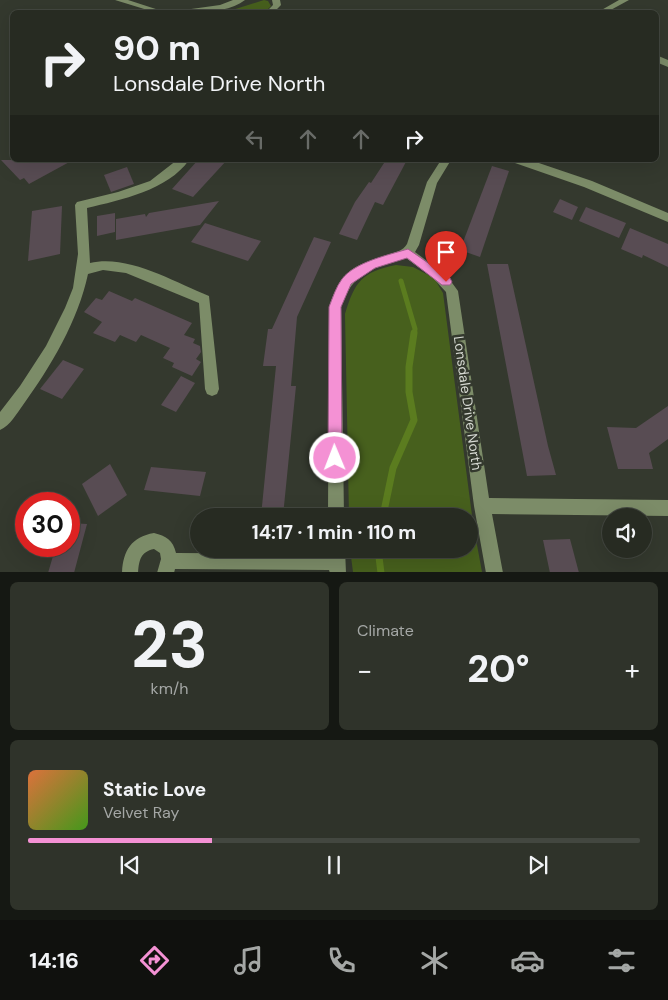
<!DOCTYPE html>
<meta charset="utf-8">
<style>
:root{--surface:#272b22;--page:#2f332a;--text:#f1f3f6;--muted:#a4a7a5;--line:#434740;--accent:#f491d4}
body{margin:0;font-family:"DM Sans",sans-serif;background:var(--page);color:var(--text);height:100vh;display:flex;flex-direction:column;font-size:19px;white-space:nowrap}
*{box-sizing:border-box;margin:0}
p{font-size:16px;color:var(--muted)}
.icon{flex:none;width:28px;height:28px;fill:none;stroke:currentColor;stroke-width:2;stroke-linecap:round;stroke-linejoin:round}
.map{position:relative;height:572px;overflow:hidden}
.sheet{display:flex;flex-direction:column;gap:10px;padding:10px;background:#151813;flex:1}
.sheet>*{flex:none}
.hud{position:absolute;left:10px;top:10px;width:649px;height:152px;border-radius:8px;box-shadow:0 5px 20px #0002,0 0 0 1px var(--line);background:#272b22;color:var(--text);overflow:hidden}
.buttons{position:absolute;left:602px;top:508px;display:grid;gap:10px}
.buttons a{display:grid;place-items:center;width:50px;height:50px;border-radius:50%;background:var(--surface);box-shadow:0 5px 20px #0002,0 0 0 1px var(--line);font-size:25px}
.speed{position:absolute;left:15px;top:492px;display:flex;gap:10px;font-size:25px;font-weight:700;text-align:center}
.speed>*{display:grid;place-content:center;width:65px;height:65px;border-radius:50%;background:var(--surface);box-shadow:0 5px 20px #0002,0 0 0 1px var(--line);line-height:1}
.speed .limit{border:8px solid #d22;background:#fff;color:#111}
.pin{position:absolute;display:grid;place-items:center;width:42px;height:42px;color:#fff;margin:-51px -21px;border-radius:50% 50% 50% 0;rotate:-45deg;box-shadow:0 0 5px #0007}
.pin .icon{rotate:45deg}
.me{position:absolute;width:55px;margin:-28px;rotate:359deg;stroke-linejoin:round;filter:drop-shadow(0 0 4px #0008)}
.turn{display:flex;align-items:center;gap:18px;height:105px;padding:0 20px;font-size:22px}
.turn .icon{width:65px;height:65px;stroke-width:2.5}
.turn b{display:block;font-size:35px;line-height:42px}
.lanes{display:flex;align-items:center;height:48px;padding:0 20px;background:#0003;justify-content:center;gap:25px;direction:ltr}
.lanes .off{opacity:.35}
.big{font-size:38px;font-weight:700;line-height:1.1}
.sheet .card{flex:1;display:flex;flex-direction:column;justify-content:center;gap:8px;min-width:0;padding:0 18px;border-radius:8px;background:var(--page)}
.sheet .dial{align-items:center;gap:0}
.dial b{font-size:65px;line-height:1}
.song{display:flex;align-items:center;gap:15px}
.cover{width:60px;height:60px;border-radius:8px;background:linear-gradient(135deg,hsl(20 70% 55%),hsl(100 70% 35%))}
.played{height:5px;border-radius:2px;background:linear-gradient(90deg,var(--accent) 30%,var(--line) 30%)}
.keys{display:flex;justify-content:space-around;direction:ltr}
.heat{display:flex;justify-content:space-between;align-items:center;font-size:28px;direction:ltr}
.sheet .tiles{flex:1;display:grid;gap:10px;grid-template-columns:1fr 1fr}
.card:last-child{grid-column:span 2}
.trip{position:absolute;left:190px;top:508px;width:288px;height:50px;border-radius:25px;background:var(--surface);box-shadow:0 5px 20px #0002,0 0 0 1px var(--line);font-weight:700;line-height:50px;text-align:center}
.tab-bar{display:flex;height:80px;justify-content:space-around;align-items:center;background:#10110e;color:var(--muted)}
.tab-bar .icon{width:35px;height:35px}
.tab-bar .on{color:var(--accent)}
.tab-bar b{font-size:22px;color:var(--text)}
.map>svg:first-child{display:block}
.green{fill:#47601d}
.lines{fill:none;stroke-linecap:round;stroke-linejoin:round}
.stream-far1{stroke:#5b7c1f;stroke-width:5}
.stream{stroke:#5b7c1f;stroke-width:7}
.building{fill:#584c53}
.minor{fill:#7c8c68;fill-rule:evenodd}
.route{fill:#f491d4;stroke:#9f5e8a}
.labels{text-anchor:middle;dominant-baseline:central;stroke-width:5;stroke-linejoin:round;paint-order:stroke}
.street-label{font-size:14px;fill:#d5d8d1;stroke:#34392e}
</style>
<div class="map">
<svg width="668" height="573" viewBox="0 0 668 573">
<rect width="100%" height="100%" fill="#34392e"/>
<g class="green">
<polygon points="264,0 268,1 271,6 265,12 226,12"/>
<path d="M396,265L413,267L434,278L443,293L473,523L482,572H353L350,549H469V516H349L345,314C355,281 362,272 396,265Z"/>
</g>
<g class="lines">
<polyline class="stream-far1" points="401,281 415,329 414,335"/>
<g class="stream">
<polyline points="383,516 393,468 414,420 409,392 409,367 414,333"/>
<polyline points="378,549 381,573"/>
</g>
</g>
<g class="building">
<polygon points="1,160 73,160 29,184 24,178 20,180"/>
<polygon points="198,160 227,160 193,197 172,189"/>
<polygon points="386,160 407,160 383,205 375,202 357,240 339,234 355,202 369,182 371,183"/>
<polygon points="492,166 509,171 480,257 460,250"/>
<polygon points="127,167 134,184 111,192 104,175"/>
<polygon points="560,199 578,207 572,220 553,212"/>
<polygon points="219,201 200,225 116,240 116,219 145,214 146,217 149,213"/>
<polygon points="62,206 60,254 28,261 32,211"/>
<polygon points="586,207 626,223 619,238 579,221"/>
<polygon points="115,213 115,232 97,236 97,216"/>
<polygon points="205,223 261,241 248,261 191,242"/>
<polygon points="630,228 668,244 668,267 643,255 642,258 621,249"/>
<polygon points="314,237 331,242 297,317 291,386 296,386 283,516 261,516 276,366 263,366 268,329 272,329"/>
<polygon points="487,264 508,264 548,446 556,475 527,476"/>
<polygon points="109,291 132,301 135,298 192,323 184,335 195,339 193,343 200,346 201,352 196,359 201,362 192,376 172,367 174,363 163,358 170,348 141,335 136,342 120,335 115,342 93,333 102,322 84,312 96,298 102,300"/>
<polygon points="63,360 84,369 62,399 40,389"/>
<polygon points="181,376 195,383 176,412 161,405"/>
<polygon points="668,406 668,439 649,453 653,469 618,469 607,427 636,428"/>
<polygon points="110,464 127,495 98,516 82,484"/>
<polygon points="151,467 206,472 200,496 144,490"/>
<polygon points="69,523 87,524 74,573 48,573 56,546 69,546"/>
<polygon points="570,539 579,573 550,573 543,540"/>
</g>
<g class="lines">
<g class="minor">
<polygon points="115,0 128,0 165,12 154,12"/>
<path d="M233,0H245C230,12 198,14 180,12L184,10L220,5Z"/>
<polygon points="272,0 280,0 281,5 274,12 266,12 273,5"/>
<polygon points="619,0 629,0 607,12 598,12"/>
<polygon points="656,55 668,60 668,67 656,62"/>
<path d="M177,160H189C168,190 121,200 87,208L90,263C128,254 174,282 209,296L219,389L217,394L212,396L207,394L205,389L199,303L126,273L103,270L88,274C78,321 51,366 23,405C17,413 10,426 0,430V412L20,386L46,346L65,308L73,288L78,254L75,205L77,202L118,192L150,181Z"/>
<path d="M441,160H451L437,183L419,245L415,252L447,276L458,291L489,498L668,500V516L492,514L503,573H486L474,506L446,292L433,278L406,258C373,269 353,271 341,307L344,516H328L329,307C341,271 352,266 387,255C396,252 403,251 407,244L427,182Z"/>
<polygon points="514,160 530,160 592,181 668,213 668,222 584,187 515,163"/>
<path d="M154,533C166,536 173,540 176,553L329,554V549H345L346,573H330L329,570L175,569L174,573H157L161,559L160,553L154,549C140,552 139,561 138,573H122C123,551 131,537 154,533Z"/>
</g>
</g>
<path class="route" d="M408,249L450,278L452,282L450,285H442L407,258L375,268L351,284L341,307L342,458L340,463L335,465L330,463L328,458L329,307C333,297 336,287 342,279C355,262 388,255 408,249Z"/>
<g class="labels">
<g class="street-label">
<text transform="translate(468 403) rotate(82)">Lonsdale Drive North</text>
</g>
</g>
</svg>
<div class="buttons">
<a><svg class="icon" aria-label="sound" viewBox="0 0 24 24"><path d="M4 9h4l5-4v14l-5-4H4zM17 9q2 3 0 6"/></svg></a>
</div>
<div class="speed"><div class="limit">30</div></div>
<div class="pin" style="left:446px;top:282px;background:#d93025"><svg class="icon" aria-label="arrive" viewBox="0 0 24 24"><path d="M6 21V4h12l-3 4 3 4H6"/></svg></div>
<svg class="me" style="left:335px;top:458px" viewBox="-20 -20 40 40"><circle r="17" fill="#f491d4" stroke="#fff" stroke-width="3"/><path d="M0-11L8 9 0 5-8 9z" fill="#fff"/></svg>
<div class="trip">14:17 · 1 min · 110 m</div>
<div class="hud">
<div class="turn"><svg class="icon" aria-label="right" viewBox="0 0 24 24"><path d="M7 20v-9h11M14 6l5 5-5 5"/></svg><div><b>90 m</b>Lonsdale Drive North</div></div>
<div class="lanes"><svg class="icon off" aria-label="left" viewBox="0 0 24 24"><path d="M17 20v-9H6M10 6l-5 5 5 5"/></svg><svg class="icon off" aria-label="ahead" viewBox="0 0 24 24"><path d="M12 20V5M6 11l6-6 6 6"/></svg><svg class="icon off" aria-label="ahead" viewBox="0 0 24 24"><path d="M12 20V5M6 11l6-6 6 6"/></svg><svg class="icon" aria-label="right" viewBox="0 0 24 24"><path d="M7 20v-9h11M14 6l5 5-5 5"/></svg></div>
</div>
</div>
<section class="sheet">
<div class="tiles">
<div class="card dial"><b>23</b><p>km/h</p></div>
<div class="card"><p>Climate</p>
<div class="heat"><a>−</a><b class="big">20°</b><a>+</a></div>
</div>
<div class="card">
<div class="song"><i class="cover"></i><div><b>Static Love</b><p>Velvet Ray</p></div></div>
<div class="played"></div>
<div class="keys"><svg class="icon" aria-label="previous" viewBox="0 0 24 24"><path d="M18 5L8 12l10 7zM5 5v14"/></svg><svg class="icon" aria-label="pause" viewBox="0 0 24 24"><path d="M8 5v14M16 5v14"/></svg><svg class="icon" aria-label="next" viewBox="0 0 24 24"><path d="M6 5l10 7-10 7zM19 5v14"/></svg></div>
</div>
</div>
</section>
<nav class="tab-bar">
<b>14:16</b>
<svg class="icon on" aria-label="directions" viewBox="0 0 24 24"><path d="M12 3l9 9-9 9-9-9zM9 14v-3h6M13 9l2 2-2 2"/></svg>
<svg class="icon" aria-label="music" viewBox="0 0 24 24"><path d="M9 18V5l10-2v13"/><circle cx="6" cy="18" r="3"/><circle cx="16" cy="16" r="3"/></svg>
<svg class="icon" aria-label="phone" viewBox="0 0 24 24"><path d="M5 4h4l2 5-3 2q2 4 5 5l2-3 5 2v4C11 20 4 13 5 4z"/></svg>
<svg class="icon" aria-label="climate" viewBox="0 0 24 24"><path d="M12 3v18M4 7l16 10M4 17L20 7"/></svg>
<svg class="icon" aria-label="car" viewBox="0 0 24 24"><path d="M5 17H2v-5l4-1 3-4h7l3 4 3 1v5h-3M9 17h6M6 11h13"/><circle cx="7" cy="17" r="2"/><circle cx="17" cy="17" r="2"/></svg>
<svg class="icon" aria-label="filters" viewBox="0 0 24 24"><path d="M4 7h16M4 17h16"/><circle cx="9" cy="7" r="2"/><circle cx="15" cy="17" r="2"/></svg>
</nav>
